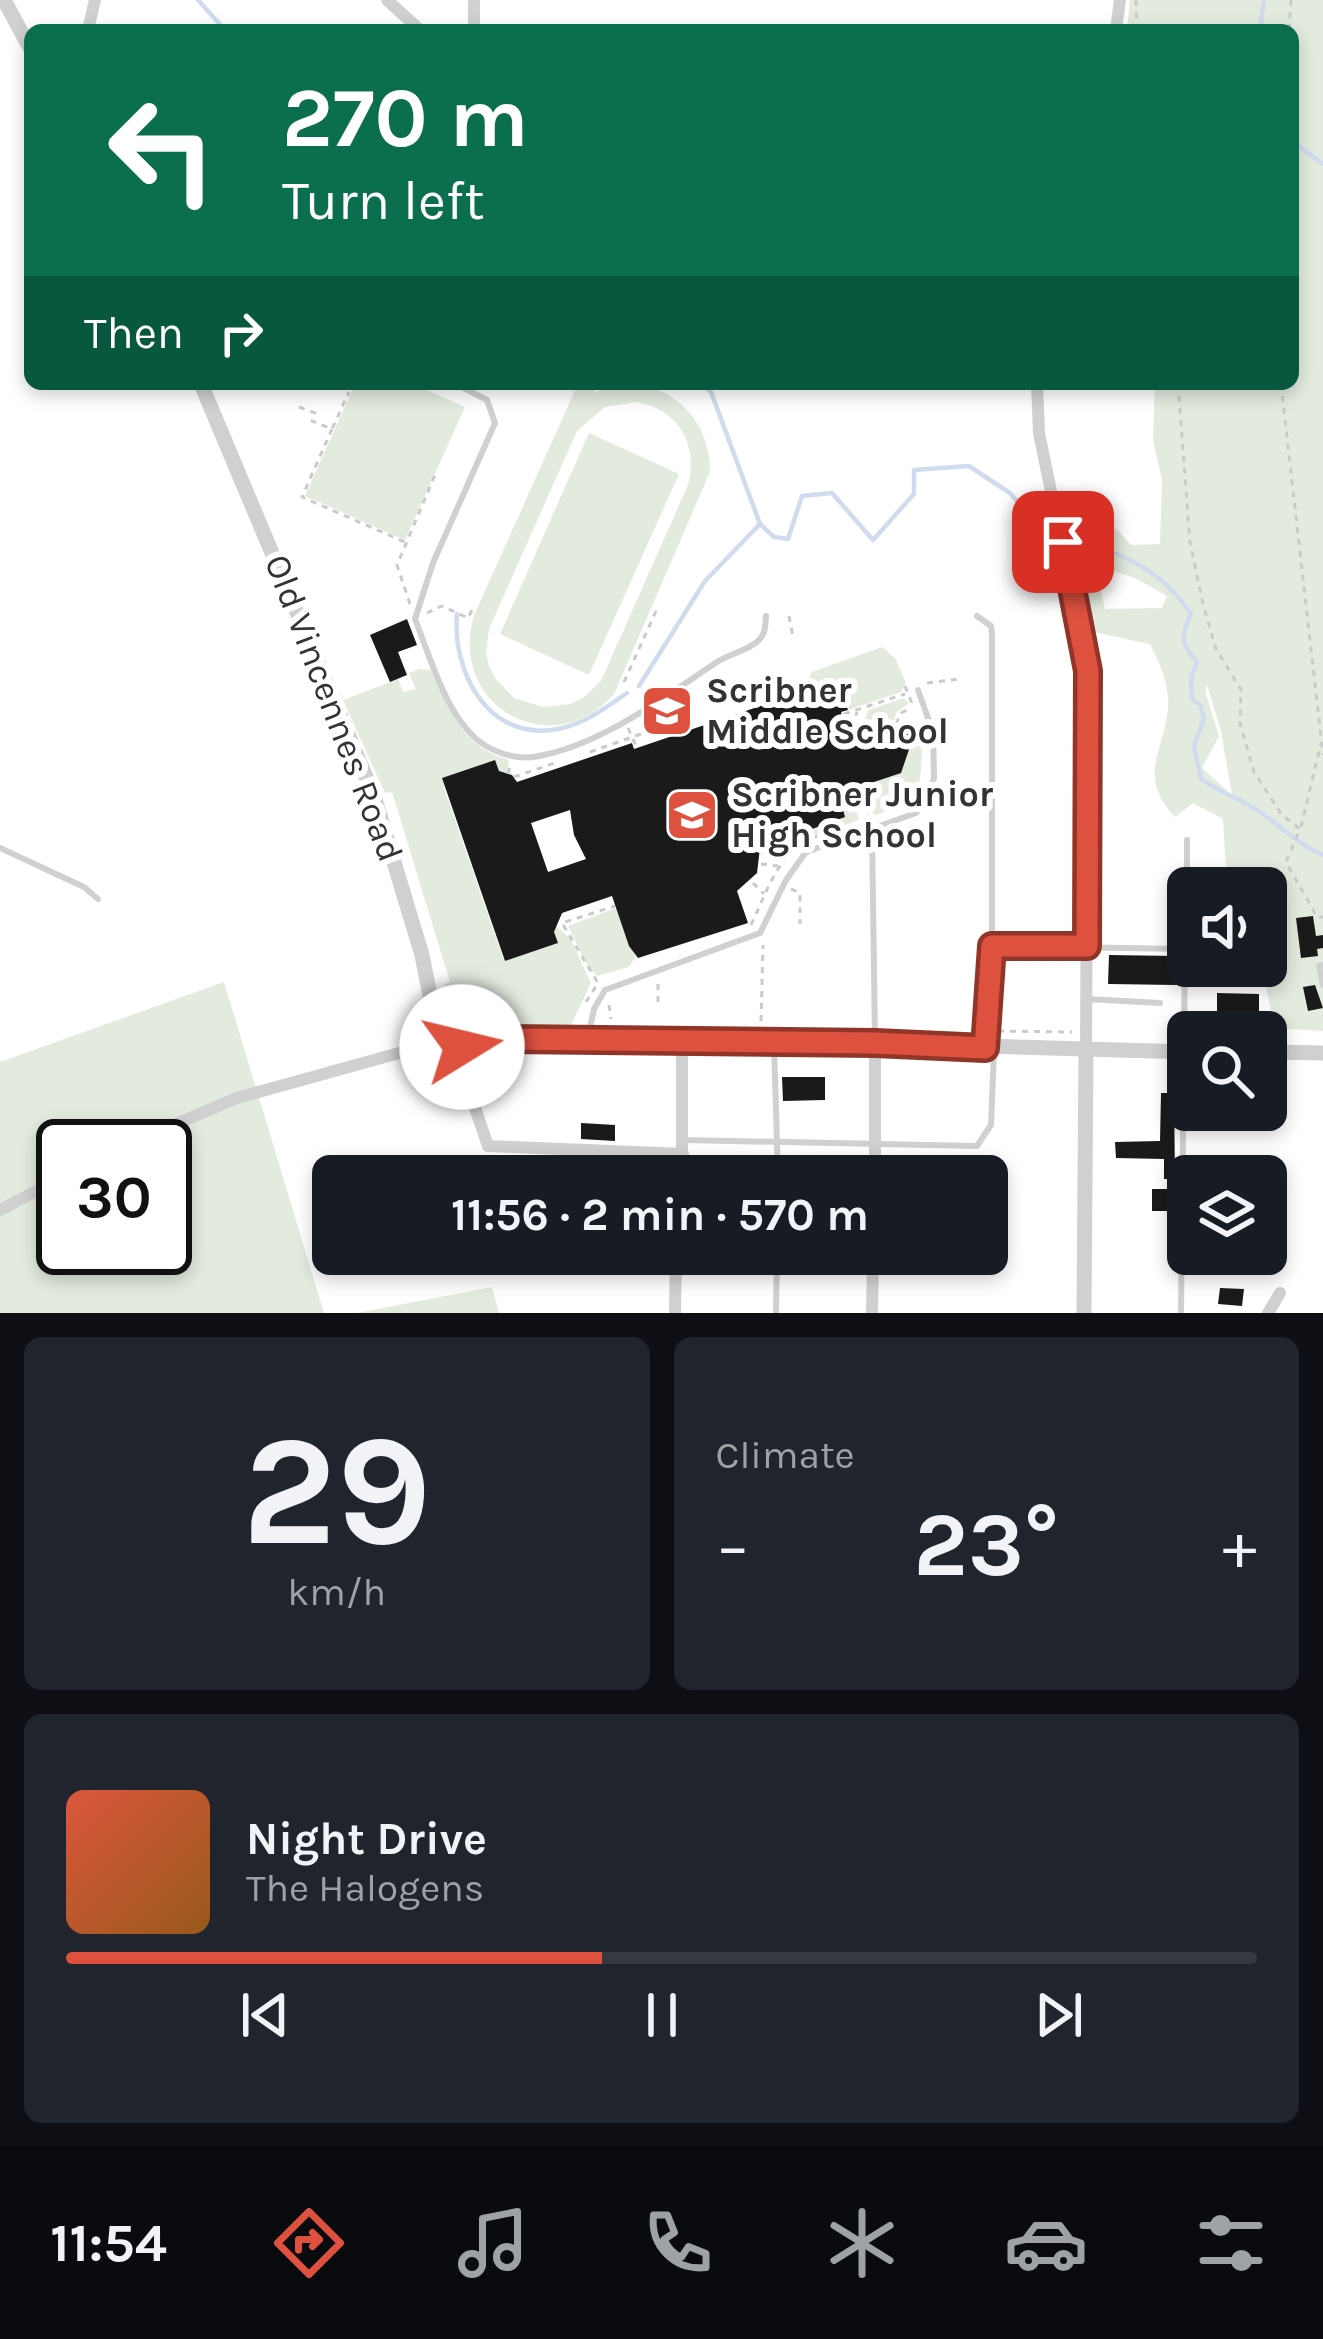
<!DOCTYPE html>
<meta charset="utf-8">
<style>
:root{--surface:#171b24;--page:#20242c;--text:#f1f3f6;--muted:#9ea1a6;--line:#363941;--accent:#df513f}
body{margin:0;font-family:Karla,sans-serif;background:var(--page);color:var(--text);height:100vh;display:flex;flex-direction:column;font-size:45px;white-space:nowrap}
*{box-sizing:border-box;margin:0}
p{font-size:39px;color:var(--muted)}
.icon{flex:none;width:66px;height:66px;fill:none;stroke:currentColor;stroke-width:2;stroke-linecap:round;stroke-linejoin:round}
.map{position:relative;height:1313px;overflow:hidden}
.sheet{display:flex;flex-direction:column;gap:24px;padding:24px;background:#0d0f14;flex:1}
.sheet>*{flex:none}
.banner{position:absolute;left:24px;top:24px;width:1275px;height:366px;border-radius:18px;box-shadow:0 6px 18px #0003;background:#0b6e4f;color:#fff;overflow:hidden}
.fabs{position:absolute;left:1167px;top:867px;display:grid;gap:24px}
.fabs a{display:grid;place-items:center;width:120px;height:120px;border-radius:18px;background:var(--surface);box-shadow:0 6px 18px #0003;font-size:60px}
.speed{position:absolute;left:36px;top:1119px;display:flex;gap:24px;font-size:60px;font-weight:700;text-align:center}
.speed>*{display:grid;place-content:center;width:156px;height:156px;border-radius:50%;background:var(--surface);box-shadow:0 6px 18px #0003;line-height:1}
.speed .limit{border:6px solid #111;border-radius:18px;background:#fff;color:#111}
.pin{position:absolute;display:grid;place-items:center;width:102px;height:102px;color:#fff;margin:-51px;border-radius:24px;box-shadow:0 6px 18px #0006}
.me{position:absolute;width:132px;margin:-66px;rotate:81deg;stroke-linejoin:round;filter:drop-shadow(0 0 9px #0008)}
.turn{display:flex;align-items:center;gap:42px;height:252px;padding:0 60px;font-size:54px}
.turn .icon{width:156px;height:156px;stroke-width:2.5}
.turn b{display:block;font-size:84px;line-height:102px}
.then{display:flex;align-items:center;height:114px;padding:0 60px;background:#0003;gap:24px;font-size:45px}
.big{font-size:90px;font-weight:700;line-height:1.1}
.sheet .card{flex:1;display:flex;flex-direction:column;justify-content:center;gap:18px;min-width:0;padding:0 42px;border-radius:18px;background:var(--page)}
.sheet .dial{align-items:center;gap:0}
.dial b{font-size:156px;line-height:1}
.song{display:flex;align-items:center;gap:36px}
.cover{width:144px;height:144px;border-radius:18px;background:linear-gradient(135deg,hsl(10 70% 55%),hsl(30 70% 35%))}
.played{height:12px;border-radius:6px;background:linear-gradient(90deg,var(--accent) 45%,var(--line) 45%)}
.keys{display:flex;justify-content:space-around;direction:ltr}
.heat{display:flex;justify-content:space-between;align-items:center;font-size:66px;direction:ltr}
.sheet .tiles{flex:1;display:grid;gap:24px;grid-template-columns:1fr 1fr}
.card:last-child{grid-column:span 2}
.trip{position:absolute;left:312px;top:1155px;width:696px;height:120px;border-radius:18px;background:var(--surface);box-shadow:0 6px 18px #0003;font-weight:700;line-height:120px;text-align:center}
.tab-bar{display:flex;height:192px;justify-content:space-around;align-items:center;background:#090b0e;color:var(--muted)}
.tab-bar .icon{width:84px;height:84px}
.tab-bar .current{color:var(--accent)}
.tab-bar b{font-size:54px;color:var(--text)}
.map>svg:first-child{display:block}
.green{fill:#e3ebdf;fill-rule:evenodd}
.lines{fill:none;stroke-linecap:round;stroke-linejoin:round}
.stream{stroke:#d0dced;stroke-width:4.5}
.building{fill:#1a1a1a;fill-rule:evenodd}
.path{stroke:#cacaca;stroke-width:3;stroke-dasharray:6 6;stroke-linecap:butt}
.service{stroke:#d0d0d0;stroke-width:6}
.minor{stroke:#d0d0d0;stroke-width:12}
.tertiary{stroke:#d0d0d0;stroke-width:15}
.route-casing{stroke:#913529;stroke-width:30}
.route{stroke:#df513f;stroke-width:21}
.labels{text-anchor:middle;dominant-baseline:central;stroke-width:12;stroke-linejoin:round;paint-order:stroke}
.poi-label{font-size:36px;font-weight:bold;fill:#333;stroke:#fff;text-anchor:start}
.street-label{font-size:36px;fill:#333;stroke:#fff}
</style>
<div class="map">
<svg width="1323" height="1313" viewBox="0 0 1323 1313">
<rect width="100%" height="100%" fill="#fff"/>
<g class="green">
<path d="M1130,0H1323V1031L1275,1028L1261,966H1266V888H1227L1223,819L1193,803L1175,817C1137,777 1163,754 1168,709C1170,686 1160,664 1150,644L1093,632L1081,576L1098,579L1105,609L1162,608L1167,596L1135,578L1077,559L1071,521L1118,530L1131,545L1160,544L1162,480L1153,440L1155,384H1293V30H1127ZM1207,685L1221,731L1232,795L1202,768L1219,736L1205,691Z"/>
<polygon points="355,384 413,384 465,407 405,540 305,496"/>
<path d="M578,384H596L594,393C652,366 711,409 710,472L614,694C550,766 445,703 475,613ZM636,402C678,409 699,444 688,485L601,681L583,698L570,704L543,707L514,698L495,678L489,666L486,653L489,629L577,431L605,407Z"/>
<polygon points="589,433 679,474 589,675 500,634"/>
<polygon points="882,647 895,658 906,683 901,692 848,710 837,681 811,689 808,680 812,672"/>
<path d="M420,669L431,670C450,711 462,747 509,760L507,773H500L494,760L443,778L444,788L504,961L557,944L553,929L557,927L570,938L591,983L571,1025H535L534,1030L467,1028L447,1012L450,1001L445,984L450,982L392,792L385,793L343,700L398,679L403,692L416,689L409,673Z"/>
<polygon points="903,698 909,703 896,713 893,724 857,733 869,710"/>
<path d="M912,741L922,744C921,790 921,800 875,815L869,806L875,798L871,783Z"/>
<polygon points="855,805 859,820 793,843 775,861 760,853 746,857 745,853 845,817 843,809"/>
<polygon points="616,908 629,945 636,956 629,967 597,976 587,965 568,926"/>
<path d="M224,982L324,1313H0V1062ZM63,1146H165V1248H63Z"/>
<polygon points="492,1287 499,1313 357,1313"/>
</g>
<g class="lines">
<g class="stream">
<polyline points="198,0 225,30"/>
<polyline points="1260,30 1264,0"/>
<polyline points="1293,142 1323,164"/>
<polyline points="702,384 711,392 760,524 774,537 788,539 802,496 832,493 873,540 914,494 914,470 969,466 1010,493 1043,531 1051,531"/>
<path d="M1071,537C1121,554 1161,568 1191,614C1180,637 1180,643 1197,662L1191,677L1192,699L1201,706L1204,719L1194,746L1201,779C1215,789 1227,794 1243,802C1271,815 1289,840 1323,855"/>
<path d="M457,614C452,670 486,738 551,730C580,727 604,709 627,693"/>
<polyline points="639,686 705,581 760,524"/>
</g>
</g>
<g class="building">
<polygon points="407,619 417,645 398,652 407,675 390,682 370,635"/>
<path d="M837,680L848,710L841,712L849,736L888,723L915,732L901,773L871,783L875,798L843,809L845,817L760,848L757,873L737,891L748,923L638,958L629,946L612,896L562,913L554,932L558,943L505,961L442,778L495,760L499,771L512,775L517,782L632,743L634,749ZM570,810L574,835L586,859L548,872L531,823Z"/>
<polygon points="1313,916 1316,936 1323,935 1323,948 1317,949 1318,956 1301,958 1296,918"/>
<polygon points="1109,955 1176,956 1176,985 1108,984"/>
<polygon points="1315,985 1323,1008 1308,1011 1303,987"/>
<polygon points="1217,993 1259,994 1259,1019 1217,1018"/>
<polygon points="782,1077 825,1077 825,1100 783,1101"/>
<polygon points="1161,1093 1174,1093 1175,1179 1164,1179 1164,1159 1116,1158 1115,1142 1160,1141"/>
<polygon points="581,1123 615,1125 615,1141 581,1139"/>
<polygon points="603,1161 656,1163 656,1176 631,1176 631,1169 603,1169"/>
<rect x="1152" y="1189" width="19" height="22"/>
<polygon points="706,1254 727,1254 727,1267 705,1267"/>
<polygon points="1220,1288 1244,1289 1242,1306 1218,1304"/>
</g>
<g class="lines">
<g class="path">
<polyline points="1136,0 1137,30"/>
<polyline points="1289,30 1291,0"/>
<polyline points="1293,96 1293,99"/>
<polyline points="1178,384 1190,542 1203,604 1216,649 1241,690 1240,723 1254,772 1282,815 1300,829 1286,862 1317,917 1323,917"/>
<polyline points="1281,384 1323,755"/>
<polyline points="299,407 315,413 312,421 332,429 349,392"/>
<polyline points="332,429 302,497 407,543"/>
<polyline points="410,604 397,565 435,475"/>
<polyline points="427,613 442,606 468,618 472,610"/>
<polyline points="789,616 793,637"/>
<polyline points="624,682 656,611"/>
<polyline points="927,683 958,679"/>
<polyline points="905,686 913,706"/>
<polyline points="844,714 905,694"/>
<polyline points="896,724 901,713 911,708"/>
<polyline points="852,727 857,712"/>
<polyline points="628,728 637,748"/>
<polyline points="590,752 641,734"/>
<polyline points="508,774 511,763"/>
<polyline points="514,777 558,762"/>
<polyline points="864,804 868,818"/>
<polyline points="1301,827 1321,743"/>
<polyline points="761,864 778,866"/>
<polyline points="753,883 764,894"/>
<polyline points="791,889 800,893 800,924"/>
<path d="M751,925C773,878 780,845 835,830"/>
<polyline points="586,1002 598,983 562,923 615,906"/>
<polyline points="658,1002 658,980"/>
<polyline points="609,1005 611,1019"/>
<polyline points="761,1021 763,945"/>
<polyline points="998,1031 1072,1032"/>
</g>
<g class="service">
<path d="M456,384L487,400L495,423L433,563L415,619C431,659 448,723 486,746C502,755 521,760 539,756C603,744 664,697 717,662C729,654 747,651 758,641C766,634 765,626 766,616"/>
<polyline points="977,616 991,626 992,634 992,946 985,1044"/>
<polyline points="872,831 875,1039"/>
<polyline points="0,848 84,887 98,899"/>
<polyline points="992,946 1185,949 1181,1313"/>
<polyline points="1187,949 1187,840"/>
<polyline points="1323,965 1319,966 1323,985"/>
<polyline points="1087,999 1160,1003"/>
<polyline points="588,1038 594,1009 605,990 760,933 786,880 806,852 916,813 928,796 934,778 933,732 918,690"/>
<polyline points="774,1045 778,1176"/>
<polyline points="683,1140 977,1146 991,1125 994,1051"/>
<polyline points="776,1313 777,1254"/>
</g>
<g class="minor">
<polyline points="387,0 420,30"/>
<polyline points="88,30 95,0"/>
<polyline points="474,30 474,0"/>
<polyline points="1116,30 1120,0"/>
<polyline points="1037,384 1039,433 1088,671 1086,1050"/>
<polyline points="461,1041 468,1087 488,1146 683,1154"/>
<polyline points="875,1043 875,1176"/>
<polyline points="124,1146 237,1098 439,1042"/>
<polyline points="682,1176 682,1043"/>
<polyline points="0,1210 63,1177"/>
<polyline points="675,1313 676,1254"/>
<polyline points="872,1313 873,1254"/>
<polyline points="1268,1313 1280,1293"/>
</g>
<g class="tertiary">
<polyline points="4,0 30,48"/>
<polyline points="201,384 374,796 422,955 439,1042 506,1039 875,1043 1188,1052"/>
<polyline points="1266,1052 1323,1053"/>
<polyline points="1084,1313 1086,1050"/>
</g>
</g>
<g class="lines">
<g class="route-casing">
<polyline id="route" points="462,1047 461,1041 506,1039 875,1043 985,1048 992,946 1087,946 1088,671 1063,542"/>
</g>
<use href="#route" class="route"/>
</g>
<defs>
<g id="school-square" transform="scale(2.7)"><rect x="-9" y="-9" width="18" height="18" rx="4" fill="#df513f" stroke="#fff"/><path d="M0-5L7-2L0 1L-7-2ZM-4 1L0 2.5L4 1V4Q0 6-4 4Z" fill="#fff"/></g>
</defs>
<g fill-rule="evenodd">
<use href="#school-square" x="667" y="711"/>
<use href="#school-square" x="692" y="815"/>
</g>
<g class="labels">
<g class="poi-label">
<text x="706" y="690">Scribner<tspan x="706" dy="41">Middle School</tspan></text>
<text x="731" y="794">Scribner Junior<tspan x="731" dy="41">High School</tspan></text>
</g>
<g class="street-label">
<text transform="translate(334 708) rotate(69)">Old Vincennes Road</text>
</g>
</g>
</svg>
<div class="fabs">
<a><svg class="icon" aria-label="sound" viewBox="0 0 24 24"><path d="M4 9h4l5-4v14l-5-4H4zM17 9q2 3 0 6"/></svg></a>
<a><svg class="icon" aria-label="search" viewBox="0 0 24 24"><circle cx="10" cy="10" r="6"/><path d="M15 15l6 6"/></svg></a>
<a><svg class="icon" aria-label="layers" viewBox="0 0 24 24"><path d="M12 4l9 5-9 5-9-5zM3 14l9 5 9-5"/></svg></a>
</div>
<div class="speed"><div class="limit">30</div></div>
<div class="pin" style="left:1063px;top:542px;background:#d93025"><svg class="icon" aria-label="arrive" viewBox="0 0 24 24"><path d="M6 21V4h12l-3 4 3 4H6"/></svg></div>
<svg class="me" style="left:462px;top:1047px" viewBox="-20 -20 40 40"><circle r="19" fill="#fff"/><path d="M0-13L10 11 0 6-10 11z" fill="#df513f"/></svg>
<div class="trip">11:56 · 2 min · 570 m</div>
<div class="banner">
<div class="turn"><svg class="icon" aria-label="left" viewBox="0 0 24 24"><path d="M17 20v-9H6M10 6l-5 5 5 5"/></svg><div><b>270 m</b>Turn left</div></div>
<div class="then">Then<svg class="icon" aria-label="right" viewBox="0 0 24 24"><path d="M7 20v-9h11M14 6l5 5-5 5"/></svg></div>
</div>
</div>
<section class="sheet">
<div class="tiles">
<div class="card dial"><b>29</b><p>km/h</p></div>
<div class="card"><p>Climate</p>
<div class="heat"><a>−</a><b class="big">23°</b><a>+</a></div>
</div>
<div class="card">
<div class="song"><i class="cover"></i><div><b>Night Drive</b><p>The Halogens</p></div></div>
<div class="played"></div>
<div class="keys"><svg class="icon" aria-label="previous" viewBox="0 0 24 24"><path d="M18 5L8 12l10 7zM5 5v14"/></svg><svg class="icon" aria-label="pause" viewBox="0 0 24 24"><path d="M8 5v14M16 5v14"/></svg><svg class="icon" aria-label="next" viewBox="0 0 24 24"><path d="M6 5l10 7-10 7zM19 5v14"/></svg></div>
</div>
</div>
</section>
<nav class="tab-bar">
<b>11:54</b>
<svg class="icon current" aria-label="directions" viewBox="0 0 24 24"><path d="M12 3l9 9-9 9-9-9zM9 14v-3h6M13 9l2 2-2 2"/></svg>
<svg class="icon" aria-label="music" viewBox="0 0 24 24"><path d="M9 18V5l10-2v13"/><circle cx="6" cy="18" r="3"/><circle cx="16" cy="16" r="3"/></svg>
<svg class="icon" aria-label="phone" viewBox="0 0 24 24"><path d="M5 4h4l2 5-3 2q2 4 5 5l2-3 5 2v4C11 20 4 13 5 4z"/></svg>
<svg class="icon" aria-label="climate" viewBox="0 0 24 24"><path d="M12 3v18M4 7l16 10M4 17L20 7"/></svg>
<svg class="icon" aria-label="car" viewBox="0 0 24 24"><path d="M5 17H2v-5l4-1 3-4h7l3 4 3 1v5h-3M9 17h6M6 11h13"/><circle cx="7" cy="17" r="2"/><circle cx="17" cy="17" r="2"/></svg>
<svg class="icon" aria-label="filters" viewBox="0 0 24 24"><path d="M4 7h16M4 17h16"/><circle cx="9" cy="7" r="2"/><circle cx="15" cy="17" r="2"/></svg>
</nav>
